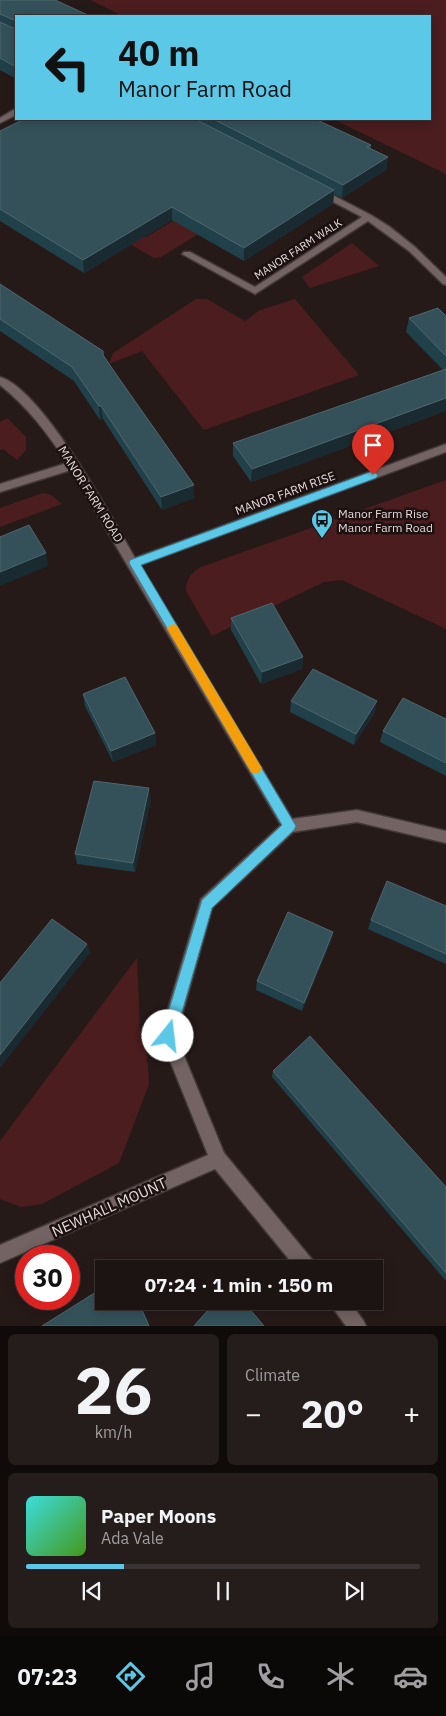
<!DOCTYPE html>
<meta charset="utf-8">
<style>
:root{--surface:#1c1413;--page:#251d1c;--text:#f1f3f6;--muted:#a09ea0;--line:#3a3333;--accent:#5bc8e7}
body{margin:0;font-family:"IBM Plex Sans",sans-serif;background:var(--page);color:var(--text);height:100vh;display:flex;flex-direction:column;font-size:19px;white-space:nowrap}
*{box-sizing:border-box;margin:0}
p{font-size:16px;color:var(--muted)}
.icon{flex:none;width:28px;height:28px;fill:none;stroke:currentColor;stroke-width:2;stroke-linecap:round;stroke-linejoin:round}
.map{position:relative;height:1326px;overflow:hidden}
.details{display:flex;flex-direction:column;gap:8px;padding:8px;background:#0f0b0a;flex:1}
.details>*{flex:none}
.guide{position:absolute;left:15px;top:15px;width:416px;height:105px;border-radius:0px;box-shadow:0 2px 12px #0003,0 0 0 1px var(--line);background:#5bc8e7;color:#111;overflow:hidden}
.speed{position:absolute;left:15px;top:1245px;display:flex;gap:10px;font-size:25px;font-weight:700;text-align:center}
.speed>*{display:grid;place-content:center;width:65px;height:65px;border-radius:50%;background:var(--surface);box-shadow:0 2px 12px #0003,0 0 0 1px var(--line);line-height:1}
.speed .limit{border:8px solid #d22;background:#fff;color:#111}
.pin{position:absolute;display:grid;place-items:center;width:42px;height:42px;color:#fff;margin:-51px -21px;border-radius:50% 50% 50% 0;rotate:-45deg;box-shadow:0 0 5px #0007}
.pin .icon{rotate:45deg}
.me{position:absolute;width:55px;margin:-28px;rotate:16deg;stroke-linejoin:round;filter:drop-shadow(0 0 4px #0008)}
.turn{display:flex;align-items:center;gap:18px;height:105px;padding:0 20px;font-size:22px}
.turn .icon{width:65px;height:65px;stroke-width:2.5}
.turn b{display:block;font-size:35px;line-height:42px}
.big{font-size:38px;font-weight:700;line-height:1.1}
.details .tile{flex:1;display:flex;flex-direction:column;justify-content:center;gap:8px;min-width:0;padding:0 18px;border-radius:8px;background:var(--page)}
.details .dial{align-items:center;gap:0}
.dial b{font-size:65px;line-height:1}
.song{display:flex;align-items:center;gap:15px}
.cover{width:60px;height:60px;border-radius:8px;background:linear-gradient(135deg,hsl(180 70% 55%),hsl(100 70% 35%))}
.played{height:5px;border-radius:2px;background:linear-gradient(90deg,var(--accent) 25%,var(--line) 25%)}
.keys{display:flex;justify-content:space-around;direction:ltr}
.heat{display:flex;justify-content:space-between;align-items:center;font-size:28px;direction:ltr}
.details .tiles{flex:1;display:grid;gap:8px;grid-template-columns:1fr 1fr}
.tile:last-child{grid-column:span 2}
.trip{position:absolute;left:95px;top:1260px;width:288px;height:50px;border-radius:0px;background:var(--surface);box-shadow:0 2px 12px #0003,0 0 0 1px var(--line);font-weight:700;line-height:50px;text-align:center}
.tabs{display:flex;height:80px;justify-content:space-around;align-items:center;background:#0b0808;color:var(--muted)}
.tabs .icon{width:35px;height:35px}
.tabs .on{color:var(--accent)}
.tabs b{font-size:22px;color:var(--text)}
.map>svg:first-child{display:block}
.green{fill:#4b1d1f}
.lines{fill:none;stroke-linecap:round;stroke-linejoin:round}
.minor-casing{stroke:#413837;stroke-width:3}
.minor{fill:#736363;fill-rule:evenodd}
.wall{fill:#20404a}
.shaded-wall{fill:#192a30}
.building{fill:#345159;stroke:#4f666d}
.route{fill:#5bc8e7;stroke:#3b8296}
.slow{fill:#f59e0b}
.labels{text-anchor:middle;dominant-baseline:central;stroke-width:5;stroke-linejoin:round;paint-order:stroke}
.far-street-label{font-size:11px;fill:#e1d8d7;stroke:#1c1110}
.street-label{font-size:12px;fill:#e1d8d7;stroke:#1c1110}
.poi-label{font-size:12px;fill:#e1d8d7;stroke:#1c1110;text-anchor:start}
.near-street-label{font-size:15px;fill:#e1d8d7;stroke:#1c1110}
</style>
<div class="map">
<svg width="446" height="1326" viewBox="0 0 446 1326">
<rect width="100%" height="100%" fill="#261a19"/>
<g class="green">
<polygon points="90,0 446,0 446,174 333,119 430,119 430,16 123,16"/>
<polygon points="246,178 272,189 161,257 154,258 90,221 104,213 146,237"/>
<polygon points="352,243 379,266 310,288 302,277"/>
<polygon points="196,299 207,299 245,321 260,310 295,299 359,375 204,430 142,351 109,364 113,353"/>
<polygon points="7,418 26,437 26,450 17,460 3,449 0,450 0,422"/>
<path d="M446,480V629L342,580L324,582L212,636L186,591C186,579 191,573 201,567Z"/>
<polygon points="43,493 51,495 62,504 0,527 0,508"/>
<polygon points="137,958 140,1029 147,1054 149,1084 119,1163 42,1204 21,1207 0,1199 0,1141"/>
</g>
<g class="lines">
<g class="minor-casing">
<g id="minor">
<polygon points="13,110 16,110 16,115 0,123 0,118"/>
<polygon points="319,188 371,215 390,227 415,247 446,277 446,285 443,284 409,251 368,221 255,294 182,254 184,252 190,252 255,287 362,217 316,193 316,189"/>
<path d="M0,377C42,389 112,518 135,558L446,444V452L140,565L292,819L357,810L446,831V843L357,822L293,832L212,908L176,1036L224,1153L315,1263L318,1269H297L215,1169L0,1263V1245L208,1155L160,1036L201,899L281,825L71,470L0,492V484L67,463C48,434 28,407 0,385Z"/>
<polygon points="328,1301 349,1301 363,1320 366,1326 346,1326"/>
</g>
</g>
<use href="#minor" class="minor"/>
</g>
<g class="wall">
<polygon points="0,0 16,16 16,79 0,70"/>
<polygon points="24,119 315,119 371,145 371,149 388,157 386,170 342,198 334,194 333,204 244,261 172,220 84,273 0,221 0,131"/>
<polygon points="0,284 103,351 104,356 118,377 194,485 194,498 162,510 103,419 100,420 74,381 0,331"/>
<polygon points="446,316 446,411 251,482 233,456 233,443 443,370 406,332 409,318"/>
<polygon points="231,618 303,657 302,669 261,684 231,630"/>
<polygon points="83,694 155,733 156,745 113,762 85,706"/>
<polygon points="291,701 375,712 354,745 290,712"/>
<polygon points="446,719 446,776 380,742 383,731"/>
<polygon points="151,799 135,872 77,864 75,854"/>
<polygon points="446,906 446,964 368,929 371,920"/>
<polygon points="333,932 331,941 302,1011 256,990 257,981"/>
<polygon points="273,1071 446,1187 446,1281 272,1077"/>
</g>
<g class="shaded-wall">
<polygon points="388,157 386,170 342,198 343,185"/>
<polygon points="334,190 333,204 244,261 244,248"/>
<polygon points="172,207 172,220 84,273 83,260"/>
<polygon points="446,398 446,411 251,482 252,469"/>
<polygon points="99,406 101,406 103,419 100,420"/>
<polygon points="194,485 194,498 162,510 161,497"/>
<polygon points="46,553 48,566 0,586 0,572"/>
<polygon points="303,657 302,669 261,684 262,672"/>
<polygon points="377,701 375,712 354,745 356,734"/>
<polygon points="155,733 156,745 113,762 111,751"/>
<polygon points="149,788 151,799 135,872 133,863"/>
<polygon points="333,932 331,941 302,1011 304,1003"/>
<polygon points="87,944 90,953 0,1068 0,1055"/>
<polygon points="138,1301 139,1301 150,1326 149,1326"/>
</g>
<g class="building">
<polygon points="0,0 55,0 90,16 16,16 16,67 0,58 0,22 13,28 16,27 16,21 0,14"/>
<polygon points="24,119 195,119 334,190 244,248 172,207 83,260 0,209 0,131"/>
<polygon points="213,119 315,119 371,145 367,147 388,157 343,185"/>
<polygon points="0,284 103,351 103,355 118,377 194,485 161,497 101,406 99,406 72,367 0,319"/>
<polygon points="438,308 446,316 446,356 409,318"/>
<polygon points="446,369 446,398 252,469 233,443"/>
<polygon points="29,525 46,553 0,572 0,537"/>
<polygon points="272,603 303,657 262,672 231,618"/>
<polygon points="313,669 377,701 356,734 291,701"/>
<polygon points="125,677 155,733 111,751 83,694"/>
<polygon points="403,698 446,719 446,763 383,731"/>
<polygon points="94,781 149,788 133,863 75,854"/>
<polygon points="387,881 446,906 446,954 371,920"/>
<polygon points="288,912 333,932 304,1003 257,981"/>
<polygon points="52,919 87,944 0,1055 0,983"/>
<polygon points="310,1036 446,1187 446,1273 273,1071"/>
<polygon points="104,1287 104,1301 138,1301 149,1326 42,1326"/>
<polygon points="216,1301 243,1301 264,1326 194,1326"/>
</g>
<polygon class="route" points="373,471 378,475 376,478 141,565 296,826 294,830 212,908 175,1036 173,1041 168,1043 163,1041 161,1036 202,900 282,825 129,563 130,560"/>
<polygon class="slow" points="173,624 177,626 260,765 262,768 260,772 255,774 251,772 169,632 167,629 169,626"/>
<defs>
<g id="bus-pin" transform="scale(1.125)"><path d="M0 17L-7.5 6A9.5 9.5 0 1 1 7.5 6Z" fill="#5bc8e7" stroke="#1c1110"/><path d="M-5-6H5V4H4V6H2V4H-2V6H-4V4H-5ZM-3.5-4V0h7V-4ZM-3.5 1.2v1.5H-2V1.2ZM2 1.2v1.5H3.5V1.2Z" fill="#111"/></g>
</defs>
<g fill-rule="evenodd">
<use href="#bus-pin" x="322" y="520"/>
</g>
<g class="labels">
<g class="far-street-label">
<text transform="translate(298 249) rotate(-33)">MANOR FARM WALK</text>
</g>
<g class="street-label">
<text transform="translate(285 493) rotate(-20)">MANOR FARM RISE</text>
<text transform="translate(91 494) rotate(58)">MANOR FARM ROAD</text>
</g>
<g class="poi-label">
<text x="338" y="513">Manor Farm Rise<tspan x="338" dy="14">Manor Farm Road</tspan></text>
</g>
<g class="near-street-label">
<text transform="translate(109 1207) rotate(-24)">NEWHALL MOUNT</text>
</g>
</g>
</svg>
<div class="speed"><div class="limit">30</div></div>
<div class="pin" style="left:373px;top:475px;background:#d93025"><svg class="icon" aria-label="arrive" viewBox="0 0 24 24"><path d="M6 21V4h12l-3 4 3 4H6"/></svg></div>
<svg class="me" style="left:168px;top:1036px" viewBox="-20 -20 40 40"><circle r="19" fill="#fff"/><path d="M0-13L10 11 0 6-10 11z" fill="#5bc8e7"/></svg>
<div class="trip">07:24 · 1 min · 150 m</div>
<div class="guide">
<div class="turn"><svg class="icon" aria-label="left" viewBox="0 0 24 24"><path d="M17 20v-9H6M10 6l-5 5 5 5"/></svg><div><b>40 m</b>Manor Farm Road</div></div>
</div>
</div>
<section class="details">
<div class="tiles">
<div class="tile dial"><b>26</b><p>km/h</p></div>
<div class="tile"><p>Climate</p>
<div class="heat"><a>−</a><b class="big">20°</b><a>+</a></div>
</div>
<div class="tile">
<div class="song"><i class="cover"></i><div><b>Paper Moons</b><p>Ada Vale</p></div></div>
<div class="played"></div>
<div class="keys"><svg class="icon" aria-label="previous" viewBox="0 0 24 24"><path d="M18 5L8 12l10 7zM5 5v14"/></svg><svg class="icon" aria-label="pause" viewBox="0 0 24 24"><path d="M8 5v14M16 5v14"/></svg><svg class="icon" aria-label="next" viewBox="0 0 24 24"><path d="M6 5l10 7-10 7zM19 5v14"/></svg></div>
</div>
</div>
</section>
<nav class="tabs">
<b>07:23</b>
<svg class="icon on" aria-label="directions" viewBox="0 0 24 24"><path d="M12 3l9 9-9 9-9-9zM9 14v-3h6M13 9l2 2-2 2"/></svg>
<svg class="icon" aria-label="music" viewBox="0 0 24 24"><path d="M9 18V5l10-2v13"/><circle cx="6" cy="18" r="3"/><circle cx="16" cy="16" r="3"/></svg>
<svg class="icon" aria-label="phone" viewBox="0 0 24 24"><path d="M5 4h4l2 5-3 2q2 4 5 5l2-3 5 2v4C11 20 4 13 5 4z"/></svg>
<svg class="icon" aria-label="climate" viewBox="0 0 24 24"><path d="M12 3v18M4 7l16 10M4 17L20 7"/></svg>
<svg class="icon" aria-label="car" viewBox="0 0 24 24"><path d="M5 17H2v-5l4-1 3-4h7l3 4 3 1v5h-3M9 17h6M6 11h13"/><circle cx="7" cy="17" r="2"/><circle cx="17" cy="17" r="2"/></svg>
</nav>
